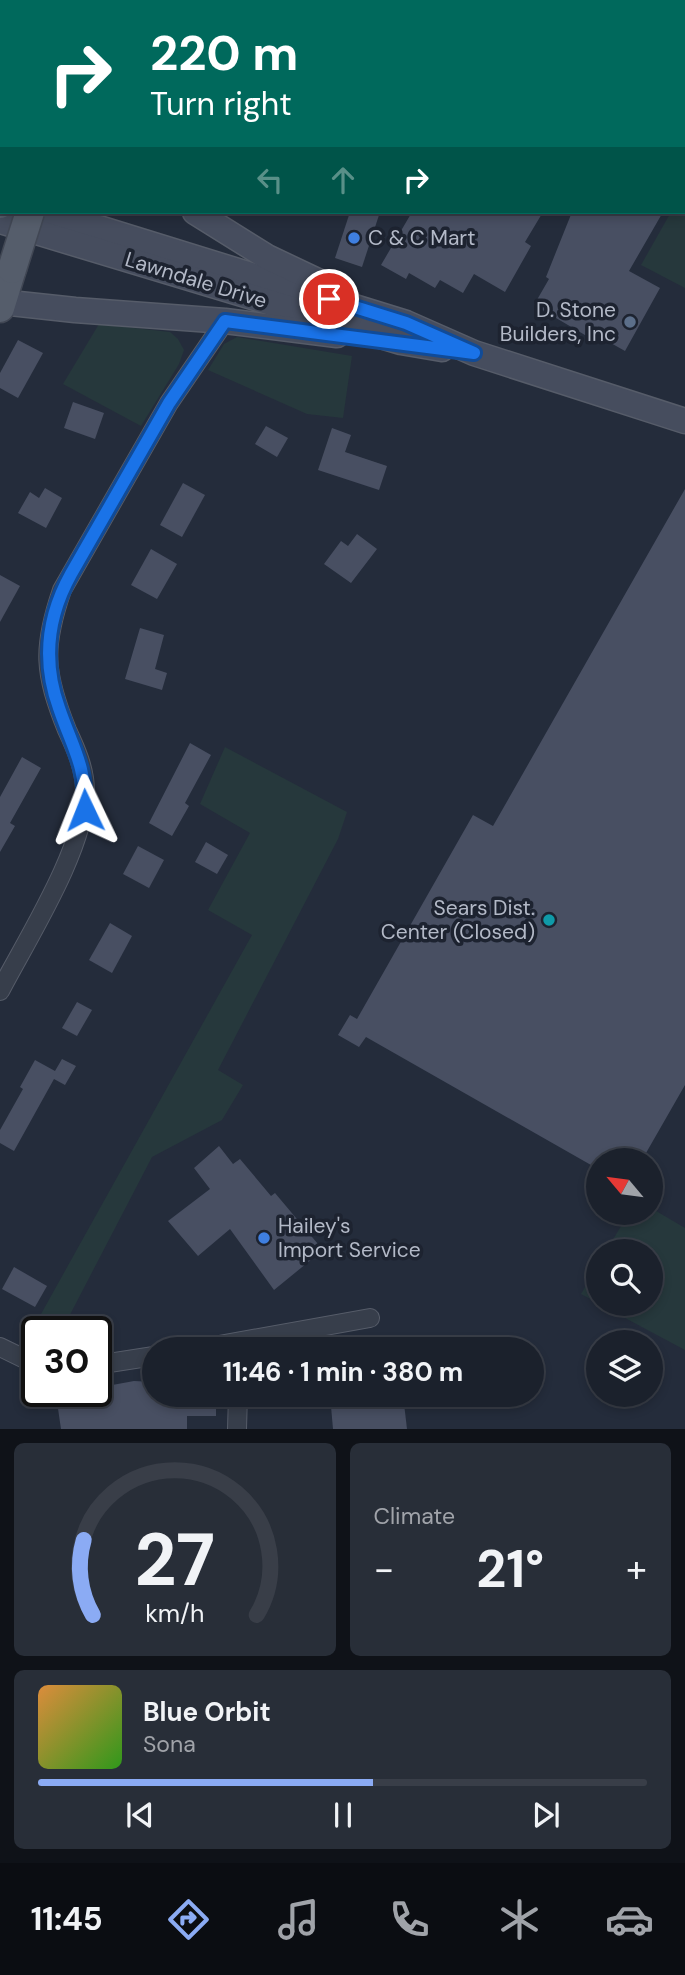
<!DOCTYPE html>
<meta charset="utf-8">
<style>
:root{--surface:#1b212c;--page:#282e38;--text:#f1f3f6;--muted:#a0a3a9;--line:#393e48;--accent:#8babf4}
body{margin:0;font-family:"DM Sans",sans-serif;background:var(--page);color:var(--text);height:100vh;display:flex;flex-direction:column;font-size:26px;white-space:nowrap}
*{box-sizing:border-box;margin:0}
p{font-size:23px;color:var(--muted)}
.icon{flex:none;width:38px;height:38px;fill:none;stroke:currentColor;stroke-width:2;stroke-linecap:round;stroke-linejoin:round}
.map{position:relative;height:1429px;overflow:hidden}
.panel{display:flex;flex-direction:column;gap:14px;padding:14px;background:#0f1218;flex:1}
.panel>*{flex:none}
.banner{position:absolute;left:0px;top:0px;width:686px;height:214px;box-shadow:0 4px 10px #0003,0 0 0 2px var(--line);background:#00695c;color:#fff;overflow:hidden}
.needle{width:46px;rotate:299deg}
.controls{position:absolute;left:586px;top:1148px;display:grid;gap:14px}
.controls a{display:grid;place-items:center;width:77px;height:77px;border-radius:50%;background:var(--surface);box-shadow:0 4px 10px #0003,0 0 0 2px var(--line);font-size:35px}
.speed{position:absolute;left:21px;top:1316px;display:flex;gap:14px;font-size:35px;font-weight:700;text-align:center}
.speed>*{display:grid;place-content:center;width:91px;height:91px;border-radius:50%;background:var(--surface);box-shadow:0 4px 10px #0003,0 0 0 2px var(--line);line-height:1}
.speed .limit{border:4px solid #111;border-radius:10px;background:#fff;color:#111}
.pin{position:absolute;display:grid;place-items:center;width:60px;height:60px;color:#fff;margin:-30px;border:4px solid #fff;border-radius:50%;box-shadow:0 2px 7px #0007}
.me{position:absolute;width:77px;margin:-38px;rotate:358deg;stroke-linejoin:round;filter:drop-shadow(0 0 5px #0008)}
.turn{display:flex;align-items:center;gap:24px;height:147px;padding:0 35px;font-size:32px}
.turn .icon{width:91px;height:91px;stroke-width:2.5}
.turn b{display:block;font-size:49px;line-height:60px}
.lanes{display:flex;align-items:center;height:66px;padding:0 35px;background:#0003;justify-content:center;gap:35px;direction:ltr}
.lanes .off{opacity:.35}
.big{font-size:52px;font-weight:700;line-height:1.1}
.panel .tile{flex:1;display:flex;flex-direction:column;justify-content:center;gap:10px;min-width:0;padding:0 24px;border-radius:10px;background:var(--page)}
.panel .dial{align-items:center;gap:0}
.dial svg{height:182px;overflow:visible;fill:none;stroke:var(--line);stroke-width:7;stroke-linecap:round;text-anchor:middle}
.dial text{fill:var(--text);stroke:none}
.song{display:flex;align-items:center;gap:21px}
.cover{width:84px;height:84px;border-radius:10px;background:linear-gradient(135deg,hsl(30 70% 55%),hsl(110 70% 35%))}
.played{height:7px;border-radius:4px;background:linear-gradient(90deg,var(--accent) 55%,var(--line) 55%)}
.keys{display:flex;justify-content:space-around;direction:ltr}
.heat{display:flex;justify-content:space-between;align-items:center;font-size:38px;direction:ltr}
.panel .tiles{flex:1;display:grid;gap:14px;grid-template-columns:1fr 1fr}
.tile:last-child{grid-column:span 2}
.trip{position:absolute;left:142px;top:1337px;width:402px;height:70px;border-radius:35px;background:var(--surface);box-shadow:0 4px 10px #0003,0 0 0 2px var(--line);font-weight:700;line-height:70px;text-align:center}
.dock{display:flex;height:112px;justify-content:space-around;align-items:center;background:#0b0d12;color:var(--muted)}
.dock .icon{width:49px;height:49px}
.dock .current{color:var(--accent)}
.dock b{font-size:32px;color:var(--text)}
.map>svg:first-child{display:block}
.green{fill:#26383c}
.building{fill:#484f62}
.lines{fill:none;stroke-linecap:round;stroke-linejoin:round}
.street-casing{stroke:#565c69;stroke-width:20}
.secondary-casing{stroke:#565c69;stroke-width:27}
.primary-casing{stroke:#414754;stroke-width:31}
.street{stroke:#373e4b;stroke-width:18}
.secondary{stroke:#464d5e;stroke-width:24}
.primary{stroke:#555d6b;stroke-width:28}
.primary-bridge-casing{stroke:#414754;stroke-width:31;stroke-linecap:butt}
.primary-bridge{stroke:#555d6b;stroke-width:28}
.route-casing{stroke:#114b97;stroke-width:18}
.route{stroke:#1a73e8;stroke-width:12}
.shop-dot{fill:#3f7fe0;stroke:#1d2330;stroke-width:2.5}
.service-dot{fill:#5c6f8a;stroke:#1d2330;stroke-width:2.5}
.culture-dot{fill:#0f9aa8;stroke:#1d2330;stroke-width:2.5}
.labels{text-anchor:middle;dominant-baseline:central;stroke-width:7;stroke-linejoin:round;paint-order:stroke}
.poi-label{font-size:21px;fill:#b3b9c7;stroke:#1d2330;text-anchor:start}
.street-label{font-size:21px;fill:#b3b9c7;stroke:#1d2330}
</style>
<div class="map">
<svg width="685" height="1429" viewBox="0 0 685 1429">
<rect width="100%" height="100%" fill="#242c3b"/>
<g class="green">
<polygon points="685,187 685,288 641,265 671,212 684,212"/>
<polygon points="99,324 170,332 178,339 184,350 179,364 141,426 63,384"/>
<polygon points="237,337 352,356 343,418 307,414 208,370 224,344"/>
<polygon points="225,747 347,812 338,839 218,1070 243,1085 222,1120 152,1157 61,1332 37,1332 37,1346 26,1341 252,935 208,910 250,833 200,804"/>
<polygon points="651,1208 685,1228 685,1350 599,1304 651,1304 651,1251 606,1251 629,1213 651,1213"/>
<polygon points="598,1265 598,1303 581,1294"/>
</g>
<g class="building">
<polygon points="350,212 380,212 362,267 335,258"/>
<polygon points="412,212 543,212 525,242 531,246 505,292 474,274 463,293 440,280 435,288 409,273 406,279 381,265"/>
<polygon points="572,212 663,212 629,271 660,288 625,351 593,333 590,338 534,305 549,279 546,277"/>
<polygon points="18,340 43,353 18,398 0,388 0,373"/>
<polygon points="73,402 104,413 95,439 64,428"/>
<polygon points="266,426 288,438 277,457 255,444"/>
<polygon points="332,428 351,435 345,452 387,466 379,490 318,470"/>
<polygon points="183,483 205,495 182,537 160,525"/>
<polygon points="45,488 62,498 46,528 18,513 30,492 39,498"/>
<polygon points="685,489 685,1085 642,1160 598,1160 598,1169 366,1037 359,1047 338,1035 350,1015 357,1019 473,815 493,826"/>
<polygon points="357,534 377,549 351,583 324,564 341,541 348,546"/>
<polygon points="151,549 177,564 157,599 131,585"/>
<polygon points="0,575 20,586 0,622"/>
<polygon points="140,628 164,635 155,669 167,673 162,690 125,679"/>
<polygon points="190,743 211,755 185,803 189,806 172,836 149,823"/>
<polygon points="22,757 41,768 10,823 15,826 0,852 0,797"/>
<polygon points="206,842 228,855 217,874 195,862"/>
<polygon points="138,846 164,860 149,888 123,874"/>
<polygon points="110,923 132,936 112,973 89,960"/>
<polygon points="77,1002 92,1010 77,1036 62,1028"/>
<polygon points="62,1059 76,1066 65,1085 54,1079 14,1151 0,1143 0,1130 23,1089 20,1087 35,1060 55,1071"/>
<polygon points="219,1146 233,1164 240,1159 271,1196 275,1193 323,1250 274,1290 230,1229 198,1256 168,1221 210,1189 194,1168"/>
<polygon points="14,1267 47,1286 35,1307 2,1289"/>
<polygon points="134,1381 154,1382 154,1395 216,1395 216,1416 187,1416 187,1429 61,1429 56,1395 76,1391 96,1391 96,1388"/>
<polygon points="330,1395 403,1395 407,1429 333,1429"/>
</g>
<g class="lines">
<g class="street-casing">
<g id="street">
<path d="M0,991C27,939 86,847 85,791C85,769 76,749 67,730C44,673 42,648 62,590L169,403L225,321"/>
<polyline points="0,1347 37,1365"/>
<polyline points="197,1349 370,1318"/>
<polyline points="96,1365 154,1356"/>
<polyline points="237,1429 238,1395"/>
</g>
</g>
<g class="secondary-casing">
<g id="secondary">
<polyline points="0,108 2,109"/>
<polyline points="47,212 406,323 474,353 685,421"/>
<polyline points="195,212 267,257 326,285"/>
<polyline points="0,221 401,342 442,349"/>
<polyline points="0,302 75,310 225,321 337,335"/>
</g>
</g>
<g class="primary-casing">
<g id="primary">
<polyline points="41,2 41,0"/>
<polyline points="72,2 73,0"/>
<polyline points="0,308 12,269"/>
</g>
</g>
<use href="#street" class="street"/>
<use href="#secondary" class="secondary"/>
<use href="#primary" class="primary"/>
<g class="primary-bridge-casing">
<g id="primary-bridge">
<polyline points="0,204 2,198"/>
<polyline points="12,269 30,212"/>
</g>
</g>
<use href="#primary-bridge" class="primary-bridge"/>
</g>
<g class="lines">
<g class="route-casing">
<path id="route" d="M85,810C86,765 73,749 59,708C42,661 47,617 71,574L169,403L225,321L474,353L406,323L329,299"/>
</g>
<use href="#route" class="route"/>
</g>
<g class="shop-dot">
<circle cx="354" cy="238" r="7"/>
<circle cx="264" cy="1238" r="7"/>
</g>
<circle class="service-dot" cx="630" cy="322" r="7"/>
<circle class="culture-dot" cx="549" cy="920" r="7"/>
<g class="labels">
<g class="poi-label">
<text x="368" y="238">C &amp; C Mart</text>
<text x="616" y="310" text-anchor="end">D. Stone<tspan x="616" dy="24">Builders, Inc</tspan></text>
<text x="535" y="908" text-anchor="end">Sears Dist.<tspan x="535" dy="24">Center (Closed)</tspan></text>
<text x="278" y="1226">Hailey's<tspan x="278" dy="24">Import Service</tspan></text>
</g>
<g class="street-label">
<text transform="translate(196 280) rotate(17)">Lawndale Drive</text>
</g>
</g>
</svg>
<div class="controls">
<a><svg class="needle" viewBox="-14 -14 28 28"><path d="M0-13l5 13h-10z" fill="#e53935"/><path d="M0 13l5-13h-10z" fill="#a0a3a9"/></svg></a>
<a><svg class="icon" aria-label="search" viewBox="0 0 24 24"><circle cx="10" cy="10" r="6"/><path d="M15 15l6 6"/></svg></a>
<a><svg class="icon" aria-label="layers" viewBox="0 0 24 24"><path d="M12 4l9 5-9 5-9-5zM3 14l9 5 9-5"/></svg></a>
</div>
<div class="speed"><div class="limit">30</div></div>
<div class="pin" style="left:329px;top:299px;background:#d93025"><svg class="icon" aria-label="arrive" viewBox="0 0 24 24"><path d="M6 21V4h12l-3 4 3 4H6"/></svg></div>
<svg class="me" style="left:85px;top:810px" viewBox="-20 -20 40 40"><path d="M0-17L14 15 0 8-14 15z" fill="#1a73e8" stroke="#fff" stroke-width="4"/></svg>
<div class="trip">11:46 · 1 min · 380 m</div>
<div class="banner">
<div class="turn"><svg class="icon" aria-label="right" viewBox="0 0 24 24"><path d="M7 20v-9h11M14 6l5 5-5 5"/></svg><div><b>220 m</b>Turn right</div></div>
<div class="lanes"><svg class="icon off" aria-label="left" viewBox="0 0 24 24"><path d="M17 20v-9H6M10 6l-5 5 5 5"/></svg><svg class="icon off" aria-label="ahead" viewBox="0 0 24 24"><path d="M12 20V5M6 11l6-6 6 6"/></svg><svg class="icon" aria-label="right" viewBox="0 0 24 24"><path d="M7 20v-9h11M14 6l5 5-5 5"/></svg></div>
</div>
</div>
<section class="panel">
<div class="tiles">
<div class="tile dial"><svg viewBox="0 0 100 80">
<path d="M14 69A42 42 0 1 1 86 69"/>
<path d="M14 69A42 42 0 0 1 10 36" stroke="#8babf4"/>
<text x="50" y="56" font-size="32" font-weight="700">27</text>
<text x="50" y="72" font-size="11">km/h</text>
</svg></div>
<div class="tile"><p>Climate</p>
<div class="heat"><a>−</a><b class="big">21°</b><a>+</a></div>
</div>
<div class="tile">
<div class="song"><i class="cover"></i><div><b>Blue Orbit</b><p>Sona</p></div></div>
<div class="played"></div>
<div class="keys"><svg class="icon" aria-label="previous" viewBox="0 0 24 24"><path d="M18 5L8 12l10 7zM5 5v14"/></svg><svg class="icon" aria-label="pause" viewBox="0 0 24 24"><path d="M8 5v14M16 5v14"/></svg><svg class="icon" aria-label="next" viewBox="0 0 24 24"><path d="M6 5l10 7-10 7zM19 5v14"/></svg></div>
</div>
</div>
</section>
<nav class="dock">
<b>11:45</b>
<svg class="icon current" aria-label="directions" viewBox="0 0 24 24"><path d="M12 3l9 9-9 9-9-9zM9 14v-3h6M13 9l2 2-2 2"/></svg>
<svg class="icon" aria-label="music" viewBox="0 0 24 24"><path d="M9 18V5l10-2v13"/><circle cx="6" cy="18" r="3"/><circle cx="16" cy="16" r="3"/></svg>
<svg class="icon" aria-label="phone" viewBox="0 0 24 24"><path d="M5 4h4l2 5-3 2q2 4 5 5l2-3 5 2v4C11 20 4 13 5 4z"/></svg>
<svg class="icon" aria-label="climate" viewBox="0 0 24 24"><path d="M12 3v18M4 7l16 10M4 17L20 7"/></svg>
<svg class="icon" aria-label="car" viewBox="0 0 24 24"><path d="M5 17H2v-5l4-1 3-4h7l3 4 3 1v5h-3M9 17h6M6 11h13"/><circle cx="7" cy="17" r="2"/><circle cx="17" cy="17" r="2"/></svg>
</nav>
